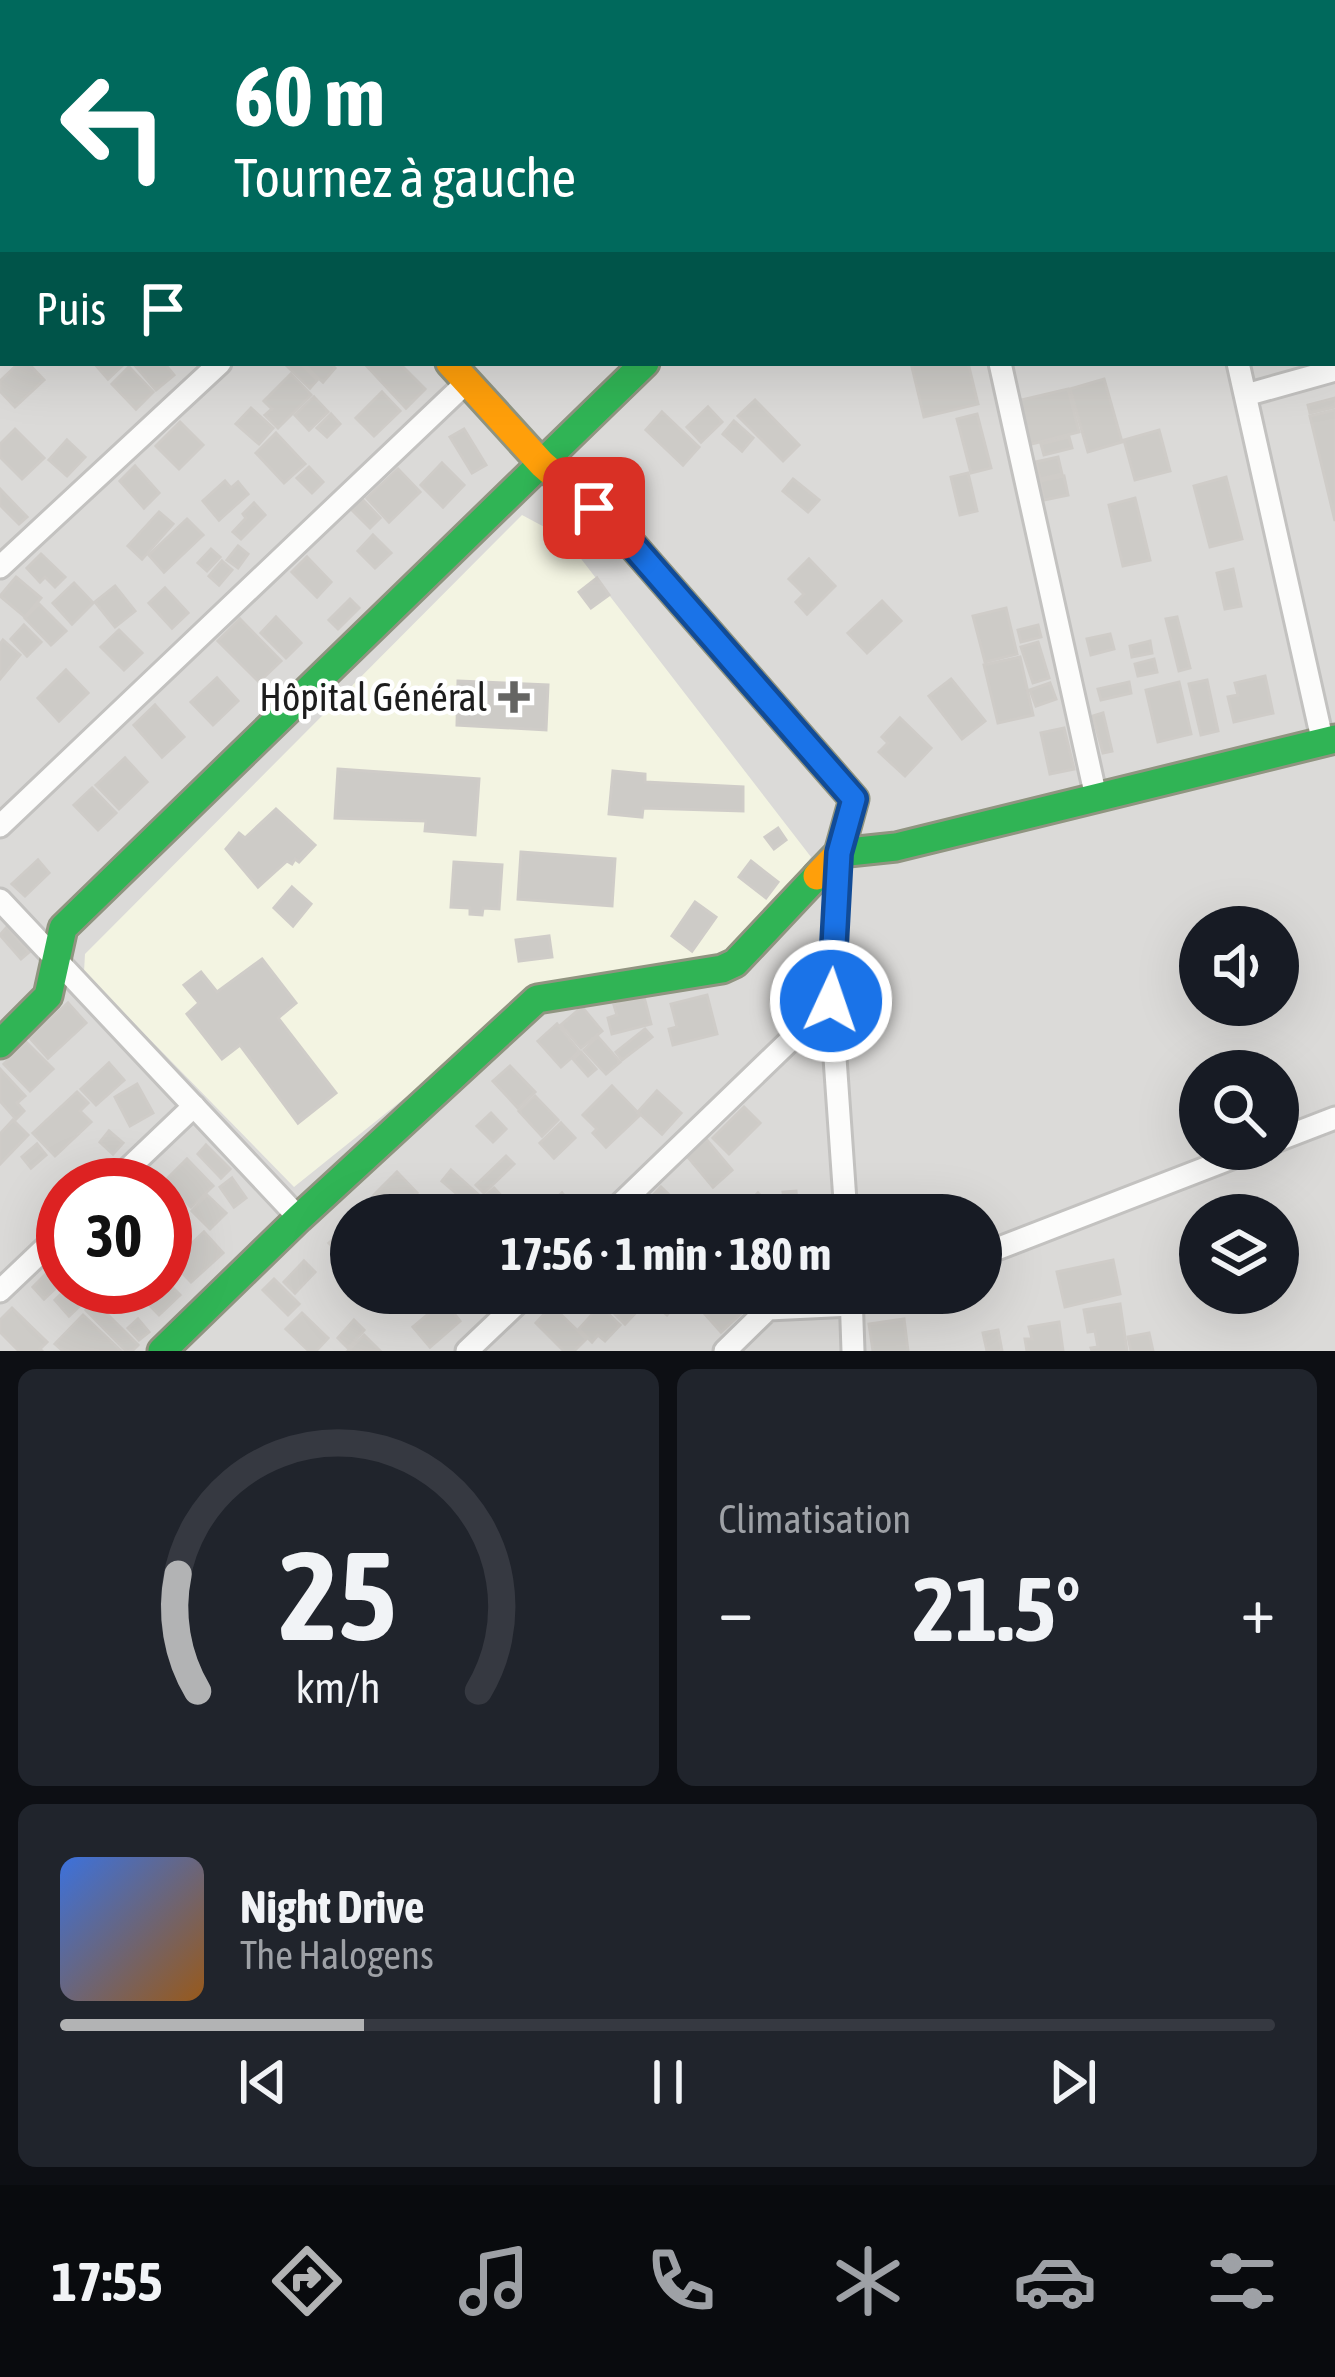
<!DOCTYPE html>
<html lang="fr">
<meta charset="utf-8">
<style>
:root{--surface:#171b24;--page:#20242c;--text:#f1f3f6;--muted:#9ea1a6;--line:#363941;--accent:#b2b3b4}
body{margin:0;font-family:"Asap Condensed",sans-serif;background:var(--page);color:var(--text);height:100vh;display:flex;flex-direction:column;font-size:45px;white-space:nowrap}
*{box-sizing:border-box;margin:0}
p{font-size:39px;color:var(--muted)}
.icon{flex:none;width:66px;height:66px;fill:none;stroke:currentColor;stroke-width:2;stroke-linecap:round;stroke-linejoin:round}
.map{position:relative;height:1351px;overflow:hidden}
.drawer{display:flex;flex-direction:column;gap:18px;padding:18px;background:#0d0f14;flex:1}
.drawer>*{flex:none}
.hud{position:absolute;left:0px;top:0px;width:1335px;height:366px;box-shadow:0 12px 48px #0002;background:#00695c;color:#fff;overflow:hidden}
.buttons{position:absolute;left:1179px;top:906px;display:grid;gap:24px}
.buttons a{display:grid;place-items:center;width:120px;height:120px;border-radius:50%;background:var(--surface);box-shadow:0 12px 48px #0002;font-size:60px}
.speed{position:absolute;left:36px;top:1158px;display:flex;gap:24px;font-size:60px;font-weight:700;text-align:center}
.speed>*{display:grid;place-content:center;width:156px;height:156px;border-radius:50%;background:var(--surface);box-shadow:0 12px 48px #0002;line-height:1}
.speed .limit{border:18px solid #d22;background:#fff;color:#111}
.pin{position:absolute;display:grid;place-items:center;width:102px;height:102px;color:#fff;margin:-51px;border-radius:24px;box-shadow:0 6px 18px #0006}
.me{position:absolute;width:132px;margin:-66px;rotate:3deg;stroke-linejoin:round;filter:drop-shadow(0 0 9px #0008)}
.turn{display:flex;align-items:center;gap:42px;height:252px;padding:0 36px;font-size:54px}
.turn .icon{width:156px;height:156px;stroke-width:2.5}
.turn b{display:block;font-size:84px;line-height:102px}
.then{display:flex;align-items:center;height:114px;padding:0 36px;background:#0003;gap:24px;font-size:45px}
.big{font-size:90px;font-weight:700;line-height:1.1}
.drawer .widget{flex:1;display:flex;flex-direction:column;justify-content:center;gap:18px;min-width:0;padding:0 42px;border-radius:18px;background:var(--page)}
.drawer .dial{align-items:center;gap:0}
.dial svg{height:312px;overflow:visible;fill:none;stroke:var(--line);stroke-width:7;stroke-linecap:round;text-anchor:middle}
.dial text{fill:var(--text);stroke:none}
.song{display:flex;align-items:center;gap:36px}
.cover{width:144px;height:144px;border-radius:18px;background:linear-gradient(135deg,hsl(220 70% 55%),hsl(30 70% 35%))}
.played{height:12px;border-radius:6px;background:linear-gradient(90deg,var(--accent) 25%,var(--line) 25%)}
.keys{display:flex;justify-content:space-around;direction:ltr}
.heat{display:flex;justify-content:space-between;align-items:center;font-size:66px;direction:ltr}
.drawer .tiles{flex:1;display:grid;gap:18px;grid-template-columns:1fr 1fr}
.widget:last-child{grid-column:span 2}
.trip{position:absolute;left:330px;top:1194px;width:672px;height:120px;border-radius:60px;background:var(--surface);box-shadow:0 12px 48px #0002;font-weight:700;line-height:120px;text-align:center}
.tabs{display:flex;height:192px;justify-content:space-around;align-items:center;background:#090b0e;color:var(--muted)}
.tabs .icon{width:84px;height:84px}
.tabs .on{color:var(--accent)}
.tabs b{font-size:54px;color:var(--text)}
.map>svg:first-child{display:block}
.residential{fill:#dbdad8;fill-rule:evenodd}
.education{fill:#f3f4e2}
.building{fill:#cdcbc7;stroke:#cfccc8;stroke-width:3}
.lines{fill:none;stroke-linecap:round;stroke-linejoin:round}
.street-casing{stroke:#c3c2c0;stroke-width:27}
.fast-casing{stroke:#909480;stroke-width:33}
.slow-casing{stroke:#909480;stroke-width:33}
.street{stroke:#fcfcfb;stroke-width:21}
.fast{stroke:#30b455;stroke-width:27}
.slow{stroke:#ff9f0a;stroke-width:27}
.route-casing{stroke:#114b97;stroke-width:30}
.route{stroke:#1a73e8;stroke-width:21}
.poi-dot{fill:#656563;stroke:#fff;stroke-width:4.5}
.labels{text-anchor:middle;dominant-baseline:central;stroke-width:9;stroke-linejoin:round;paint-order:stroke}
.poi-label{font-size:39px;fill:#1d1d1d;stroke:#fff;text-anchor:end}
</style>
<div class="map">
<svg width="1335" height="1351" viewBox="0 0 1335 1351">
<rect width="100%" height="100%" fill="#ecebe6"/>
<path class="residential" d="M0,0H1335V1351H0ZM3,3H1332V363H3ZM1200,927H1278V1005H1200ZM1200,1071H1278V1149H1200ZM63,1185H165V1287H63ZM351,1215H981V1293H351ZM1200,1215H1278V1293H1200Z"/>
<polygon class="education" points="522,515 565,538 811,857 733,964 538,991 294,1187 84,972 85,954"/>
<g class="building">
<polygon points="19,363 28,363 44,380 15,407 0,391 0,381"/>
<polygon points="94,363 125,363 108,379"/>
<polygon points="133,363 164,363 174,375 156,390"/>
<polygon points="287,363 300,363 317,380 310,388 286,365"/>
<polygon points="303,363 330,363 335,368 323,382"/>
<polygon points="364,363 399,363 425,389 406,408"/>
<polygon points="911,363 968,363 978,404 924,417"/>
<polygon points="129,367 153,392 136,409 112,384"/>
<polygon points="291,374 311,395 278,428 265,415 272,409 264,401"/>
<polygon points="1104,379 1122,442 1088,452 1070,389"/>
<polygon points="1068,389 1079,432 1024,446 1013,402"/>
<polygon points="382,392 400,411 374,436 356,418"/>
<polygon points="314,397 328,412 309,430 295,415"/>
<polygon points="1335,398 1335,407 1310,413 1308,405"/>
<polygon points="755,400 799,445 783,461 738,416"/>
<polygon points="708,407 722,422 701,442 687,427"/>
<polygon points="251,408 273,428 259,444 236,424"/>
<polygon points="1335,410 1335,521 1310,416"/>
<polygon points="662,412 699,447 683,465 646,430"/>
<polygon points="331,414 340,424 327,437 317,428"/>
<polygon points="977,414 991,468 971,473 957,419"/>
<polygon points="734,421 753,438 742,451 723,434"/>
<polygon points="180,422 203,445 179,469 156,446"/>
<polygon points="15,429 44,458 22,479 0,457 0,444"/>
<polygon points="464,429 486,465 472,473 450,437"/>
<polygon points="1159,430 1170,471 1135,480 1124,440"/>
<polygon points="276,433 305,464 284,483 256,453"/>
<polygon points="1069,437 1072,448 1044,455 1041,444"/>
<polygon points="67,440 85,457 67,476 49,460"/>
<polygon points="1058,457 1062,474 1040,479 1036,462"/>
<polygon points="442,463 464,485 443,507 421,485"/>
<polygon points="135,466 159,493 144,508 120,481"/>
<polygon points="309,467 323,482 312,493 297,478"/>
<polygon points="398,469 420,492 389,522 367,498"/>
<polygon points="968,473 977,511 960,515 951,477"/>
<polygon points="1064,476 1068,495 1044,500 1040,481"/>
<polygon points="1226,477 1242,539 1210,547 1194,486"/>
<polygon points="793,479 819,500 808,512 783,491"/>
<polygon points="225,481 231,488 238,482 248,494 219,520 203,501"/>
<polygon points="0,489 27,517 19,524 0,505"/>
<polygon points="361,498 380,518 370,528 351,509"/>
<polygon points="1135,498 1150,560 1123,566 1109,505"/>
<polygon points="254,503 265,515 241,539 233,532 246,518 243,514"/>
<polygon points="159,512 173,524 142,559 128,546"/>
<polygon points="187,519 203,535 164,572 149,555"/>
<polygon points="373,535 391,553 375,568 358,551"/>
<polygon points="238,546 248,554 238,568 227,560"/>
<polygon points="211,549 220,557 207,571 198,563"/>
<polygon points="41,554 65,577 55,587 45,577 40,582 27,568"/>
<polygon points="307,557 331,582 317,597 292,572"/>
<polygon points="809,559 835,586 807,614 796,602 804,594 789,579"/>
<polygon points="222,561 232,570 219,585 209,576"/>
<polygon points="1233,569 1241,606 1225,609 1217,573"/>
<polygon points="16,577 41,598 25,617 0,596"/>
<polygon points="597,578 609,595 591,608 579,592"/>
<polygon points="74,583 93,603 72,624 53,603"/>
<polygon points="115,586 135,611 115,627 95,602"/>
<polygon points="165,588 188,613 172,628 149,603"/>
<polygon points="350,599 359,608 338,629 329,620"/>
<polygon points="882,601 901,621 867,653 848,633"/>
<polygon points="39,604 66,631 51,645 25,618"/>
<polygon points="1006,608 1017,654 985,662 973,616"/>
<polygon points="276,617 301,643 286,658 261,633"/>
<polygon points="1177,617 1190,668 1179,671 1166,619"/>
<polygon points="240,619 281,661 259,682 218,641"/>
<polygon points="24,625 41,642 27,656 11,639"/>
<polygon points="1038,625 1041,637 1021,642 1018,630"/>
<polygon points="119,630 142,653 124,670 101,647"/>
<polygon points="1110,634 1114,649 1091,655 1087,639"/>
<polygon points="3,640 20,655 0,679 0,644"/>
<polygon points="1150,641 1152,653 1132,657 1130,646"/>
<polygon points="1038,642 1049,678 1033,683 1021,647"/>
<polygon points="1020,657 1033,715 998,723 984,665"/>
<polygon points="1154,659 1157,672 1138,676 1135,664"/>
<polygon points="66,670 88,693 59,721 38,698"/>
<polygon points="1265,676 1273,713 1234,722 1228,697 1238,695 1235,683"/>
<polygon points="217,678 238,701 213,725 191,702"/>
<polygon points="951,679 985,721 962,739 929,696"/>
<polygon points="1207,680 1218,731 1201,735 1189,684"/>
<polygon points="458,681 548,685 546,730 457,725"/>
<polygon points="1129,682 1131,693 1101,700 1098,689"/>
<polygon points="1179,682 1191,734 1158,742 1146,690"/>
<polygon points="1050,683 1056,699 1036,706 1030,690"/>
<polygon points="155,705 184,737 162,757 134,725"/>
<polygon points="1103,713 1112,751 1103,753 1093,716"/>
<polygon points="900,718 931,748 905,776 879,752 888,743 882,737"/>
<polygon points="1064,728 1074,769 1050,774 1041,733"/>
<polygon points="125,758 147,782 119,809 96,785"/>
<polygon points="338,769 479,779 475,835 425,831 426,821 335,818"/>
<polygon points="613,771 645,774 645,782 743,787 743,811 643,808 642,817 609,814"/>
<polygon points="92,788 116,813 98,830 74,805"/>
<polygon points="276,809 315,845 299,862 295,859 292,864 287,861 258,887 226,849 239,833 245,838"/>
<polygon points="778,828 786,840 774,849 765,837"/>
<polygon points="521,852 615,859 612,906 518,899"/>
<polygon points="38,860 49,873 25,896 12,884"/>
<polygon points="751,861 778,882 766,898 739,877"/>
<polygon points="454,862 502,865 499,909 483,908 482,915 470,914 470,908 451,907"/>
<polygon points="292,887 311,904 293,926 274,908"/>
<polygon points="695,902 716,917 692,951 672,936"/>
<polygon points="7,927 29,952 21,959 0,935"/>
<polygon points="549,936 552,957 519,961 516,940"/>
<polygon points="262,959 296,1003 278,1018 336,1093 298,1123 240,1045 222,1059 187,1014 199,1003 184,985 201,972 217,992"/>
<polygon points="707,995 717,1034 673,1045 669,1029 677,1027 671,1004"/>
<polygon points="644,997 651,1024 612,1034 608,1018 617,1015 614,1005"/>
<polygon points="68,1003 86,1023 48,1058 30,1038"/>
<polygon points="582,1007 602,1031 581,1048 561,1025"/>
<polygon points="557,1024 579,1051 561,1067 538,1041"/>
<polygon points="645,1029 652,1037 622,1060 616,1052"/>
<polygon points="598,1037 620,1062 606,1074 584,1050"/>
<polygon points="26,1042 53,1069 30,1091 4,1064"/>
<polygon points="581,1052 596,1069 588,1076 573,1059"/>
<polygon points="109,1063 124,1080 96,1105 81,1089"/>
<polygon points="510,1066 535,1092 518,1108 493,1081"/>
<polygon points="0,1069 25,1096 17,1103 24,1111 16,1119 0,1101"/>
<polygon points="137,1084 153,1113 130,1126 115,1097"/>
<polygon points="612,1086 640,1115 606,1147 593,1133 597,1129 583,1115"/>
<polygon points="657,1091 681,1113 662,1134 638,1112"/>
<polygon points="77,1092 88,1103 80,1111 91,1122 55,1156 33,1133"/>
<polygon points="535,1096 558,1120 542,1136 519,1111"/>
<polygon points="744,1107 760,1123 729,1154 713,1138"/>
<polygon points="491,1113 506,1129 493,1142 477,1126"/>
<polygon points="13,1120 28,1135 0,1164 0,1134"/>
<polygon points="561,1123 575,1138 554,1158 540,1143"/>
<polygon points="109,1131 123,1143 113,1154 100,1142"/>
<polygon points="706,1139 732,1170 713,1187 687,1156"/>
<polygon points="37,1144 46,1155 31,1168 22,1157"/>
<polygon points="206,1145 230,1169 221,1178 198,1154"/>
<polygon points="506,1156 514,1164 484,1193 476,1185"/>
<polygon points="187,1159 213,1186 191,1207 165,1181"/>
<polygon points="451,1170 480,1196 471,1206 442,1181"/>
<polygon points="397,1172 417,1193 393,1215 374,1195"/>
<polygon points="232,1178 246,1198 234,1207 220,1187"/>
<polygon points="661,1187 689,1214 660,1215 647,1202"/>
<polygon points="494,1188 507,1202 494,1215 479,1215 472,1208"/>
<polygon points="796,1191 798,1215 786,1215 783,1192"/>
<polygon points="562,1193 576,1209 570,1215 564,1215 552,1202"/>
<polygon points="758,1193 768,1203 757,1215 737,1215"/>
<polygon points="207,1195 226,1213 210,1229 192,1211"/>
<polygon points="351,1222 351,1261 348,1263 329,1243"/>
<polygon points="204,1232 223,1253 191,1282 172,1262"/>
<polygon points="1200,1233 1200,1264 1192,1265 1186,1235"/>
<polygon points="60,1260 63,1263 63,1281 44,1299 33,1287"/>
<polygon points="1113,1260 1120,1294 1065,1307 1057,1272"/>
<polygon points="304,1261 315,1272 295,1293 284,1282"/>
<polygon points="274,1279 299,1304 288,1315 263,1290"/>
<polygon points="165,1280 180,1295 159,1315 136,1291 140,1287 165,1287"/>
<polygon points="68,1287 82,1287 90,1296 69,1316 55,1300"/>
<polygon points="631,1293 654,1293 625,1324 613,1312"/>
<polygon points="658,1293 676,1293 682,1298 667,1315 651,1301"/>
<polygon points="728,1293 763,1293 721,1332 705,1314"/>
<polygon points="444,1301 460,1321 430,1347 413,1327"/>
<polygon points="95,1302 138,1345 132,1351 126,1351 86,1310"/>
<polygon points="1120,1304 1127,1351 1092,1351 1091,1348 1098,1347 1095,1331 1088,1332 1084,1310"/>
<polygon points="552,1306 586,1339 574,1351 564,1351 536,1323"/>
<polygon points="600,1306 620,1325 605,1341 598,1335 592,1342 579,1329"/>
<polygon points="12,1308 47,1342 40,1349 42,1351 19,1351 0,1332 0,1320"/>
<polygon points="302,1313 328,1338 316,1351 309,1351 286,1329"/>
<polygon points="83,1315 121,1351 63,1351 55,1344"/>
<polygon points="138,1319 149,1332 139,1340 128,1328"/>
<polygon points="904,1319 908,1351 873,1351 869,1324"/>
<polygon points="354,1320 364,1330 348,1348 338,1338"/>
<polygon points="1059,1322 1063,1351 1027,1351 1025,1339 1032,1339 1029,1327"/>
<polygon points="998,1330 1002,1351 987,1351 983,1333"/>
<polygon points="1149,1333 1153,1351 1131,1351 1128,1337"/>
<polygon points="364,1335 380,1351 348,1351"/>
</g>
<g class="lines">
<g class="street-casing">
<g id="street">
<polyline points="915,0 916,3"/>
<polyline points="1146,0 1147,3"/>
<polyline points="196,3 199,0"/>
<polyline points="527,3 530,0"/>
<polyline points="1028,3 1031,0"/>
<polyline points="1332,142 1335,141"/>
<polyline points="0,305 3,302"/>
<polyline points="1000,363 1096,797"/>
<polyline points="1238,363 1323,743"/>
<polyline points="1246,395 1335,370"/>
<polyline points="0,567 220,363"/>
<polyline points="0,826 467,382"/>
<polyline points="839,853 831,1001 846,1215"/>
<polyline points="0,900 299,1218"/>
<polyline points="1278,1140 1335,1118"/>
<polyline points="111,1185 194,1106"/>
<polyline points="609,1215 831,1001"/>
<polyline points="981,1255 1255,1149"/>
<polyline points="0,1291 63,1231"/>
<polyline points="851,1293 853,1351"/>
<polyline points="467,1351 528,1293"/>
<polyline points="725,1351 768,1309 852,1305 882,1293"/>
</g>
</g>
<g class="fast-casing">
<g id="fast">
<polyline points="839,853 896,847 1335,739"/>
<polyline points="0,1044 48,996 63,928 645,363"/>
<polyline points="162,1351 299,1218 537,999 722,969 735,963 817,876"/>
</g>
</g>
<g class="slow-casing">
<g id="slow">
<polyline points="84,0 87,3"/>
<polyline points="450,363 542,464 620,531 854,799 839,853 817,876"/>
</g>
</g>
<use href="#street" class="street"/>
<use href="#fast" class="fast"/>
<use href="#slow" class="slow"/>
</g>
<g class="lines">
<g class="route-casing">
<polyline id="route" points="594,508 620,531 854,799 839,853 831,1001"/>
</g>
<use href="#route" class="route"/>
</g>
<path class="poi-dot" d="M508 679h12v12h12v12h-12v12h-12v-12h-12v-12h12z"/>
<g class="labels">
<g class="poi-label">
<text x="487" y="697">Hôpital Général</text>
</g>
</g>
</svg>
<div class="buttons">
<a><svg class="icon" aria-label="sound" viewBox="0 0 24 24"><path d="M4 9h4l5-4v14l-5-4H4zM17 9q2 3 0 6"/></svg></a>
<a><svg class="icon" aria-label="search" viewBox="0 0 24 24"><circle cx="10" cy="10" r="6"/><path d="M15 15l6 6"/></svg></a>
<a><svg class="icon" aria-label="layers" viewBox="0 0 24 24"><path d="M12 4l9 5-9 5-9-5zM3 14l9 5 9-5"/></svg></a>
</div>
<div class="speed"><div class="limit">30</div></div>
<div class="pin" style="left:594px;top:508px;background:#d93025"><svg class="icon" aria-label="arrive" viewBox="0 0 24 24"><path d="M6 21V4h12l-3 4 3 4H6"/></svg></div>
<svg class="me" style="left:831px;top:1001px" viewBox="-20 -20 40 40"><circle r="17" fill="#1a73e8" stroke="#fff" stroke-width="3"/><path d="M0-11L8 9 0 5-8 9z" fill="#fff"/></svg>
<div class="trip">17:56 · 1 min · 180 m</div>
<div class="hud">
<div class="turn"><svg class="icon" aria-label="left" viewBox="0 0 24 24"><path d="M17 20v-9H6M10 6l-5 5 5 5"/></svg><div><b>60 m</b>Tournez à gauche</div></div>
<div class="then">Puis<svg class="icon" aria-label="arrive" viewBox="0 0 24 24"><path d="M6 21V4h12l-3 4 3 4H6"/></svg></div>
</div>
</div>
<section class="drawer">
<div class="tiles">
<div class="widget dial"><svg viewBox="0 0 100 80">
<path d="M14 69A42 42 0 1 1 86 69"/>
<path d="M14 69A42 42 0 0 1 9 39" stroke="#b2b3b4"/>
<text x="50" y="56" font-size="32" font-weight="700">25</text>
<text x="50" y="72" font-size="11">km/h</text>
</svg></div>
<div class="widget"><p>Climatisation</p>
<div class="heat"><a>−</a><b class="big">21.5°</b><a>+</a></div>
</div>
<div class="widget">
<div class="song"><i class="cover"></i><div><b>Night Drive</b><p>The Halogens</p></div></div>
<div class="played"></div>
<div class="keys"><svg class="icon" aria-label="previous" viewBox="0 0 24 24"><path d="M18 5L8 12l10 7zM5 5v14"/></svg><svg class="icon" aria-label="pause" viewBox="0 0 24 24"><path d="M8 5v14M16 5v14"/></svg><svg class="icon" aria-label="next" viewBox="0 0 24 24"><path d="M6 5l10 7-10 7zM19 5v14"/></svg></div>
</div>
</div>
</section>
<nav class="tabs">
<b>17:55</b>
<svg class="icon on" aria-label="directions" viewBox="0 0 24 24"><path d="M12 3l9 9-9 9-9-9zM9 14v-3h6M13 9l2 2-2 2"/></svg>
<svg class="icon" aria-label="music" viewBox="0 0 24 24"><path d="M9 18V5l10-2v13"/><circle cx="6" cy="18" r="3"/><circle cx="16" cy="16" r="3"/></svg>
<svg class="icon" aria-label="phone" viewBox="0 0 24 24"><path d="M5 4h4l2 5-3 2q2 4 5 5l2-3 5 2v4C11 20 4 13 5 4z"/></svg>
<svg class="icon" aria-label="climate" viewBox="0 0 24 24"><path d="M12 3v18M4 7l16 10M4 17L20 7"/></svg>
<svg class="icon" aria-label="car" viewBox="0 0 24 24"><path d="M5 17H2v-5l4-1 3-4h7l3 4 3 1v5h-3M9 17h6M6 11h13"/><circle cx="7" cy="17" r="2"/><circle cx="17" cy="17" r="2"/></svg>
<svg class="icon" aria-label="filters" viewBox="0 0 24 24"><path d="M4 7h16M4 17h16"/><circle cx="9" cy="7" r="2"/><circle cx="15" cy="17" r="2"/></svg>
</nav>
